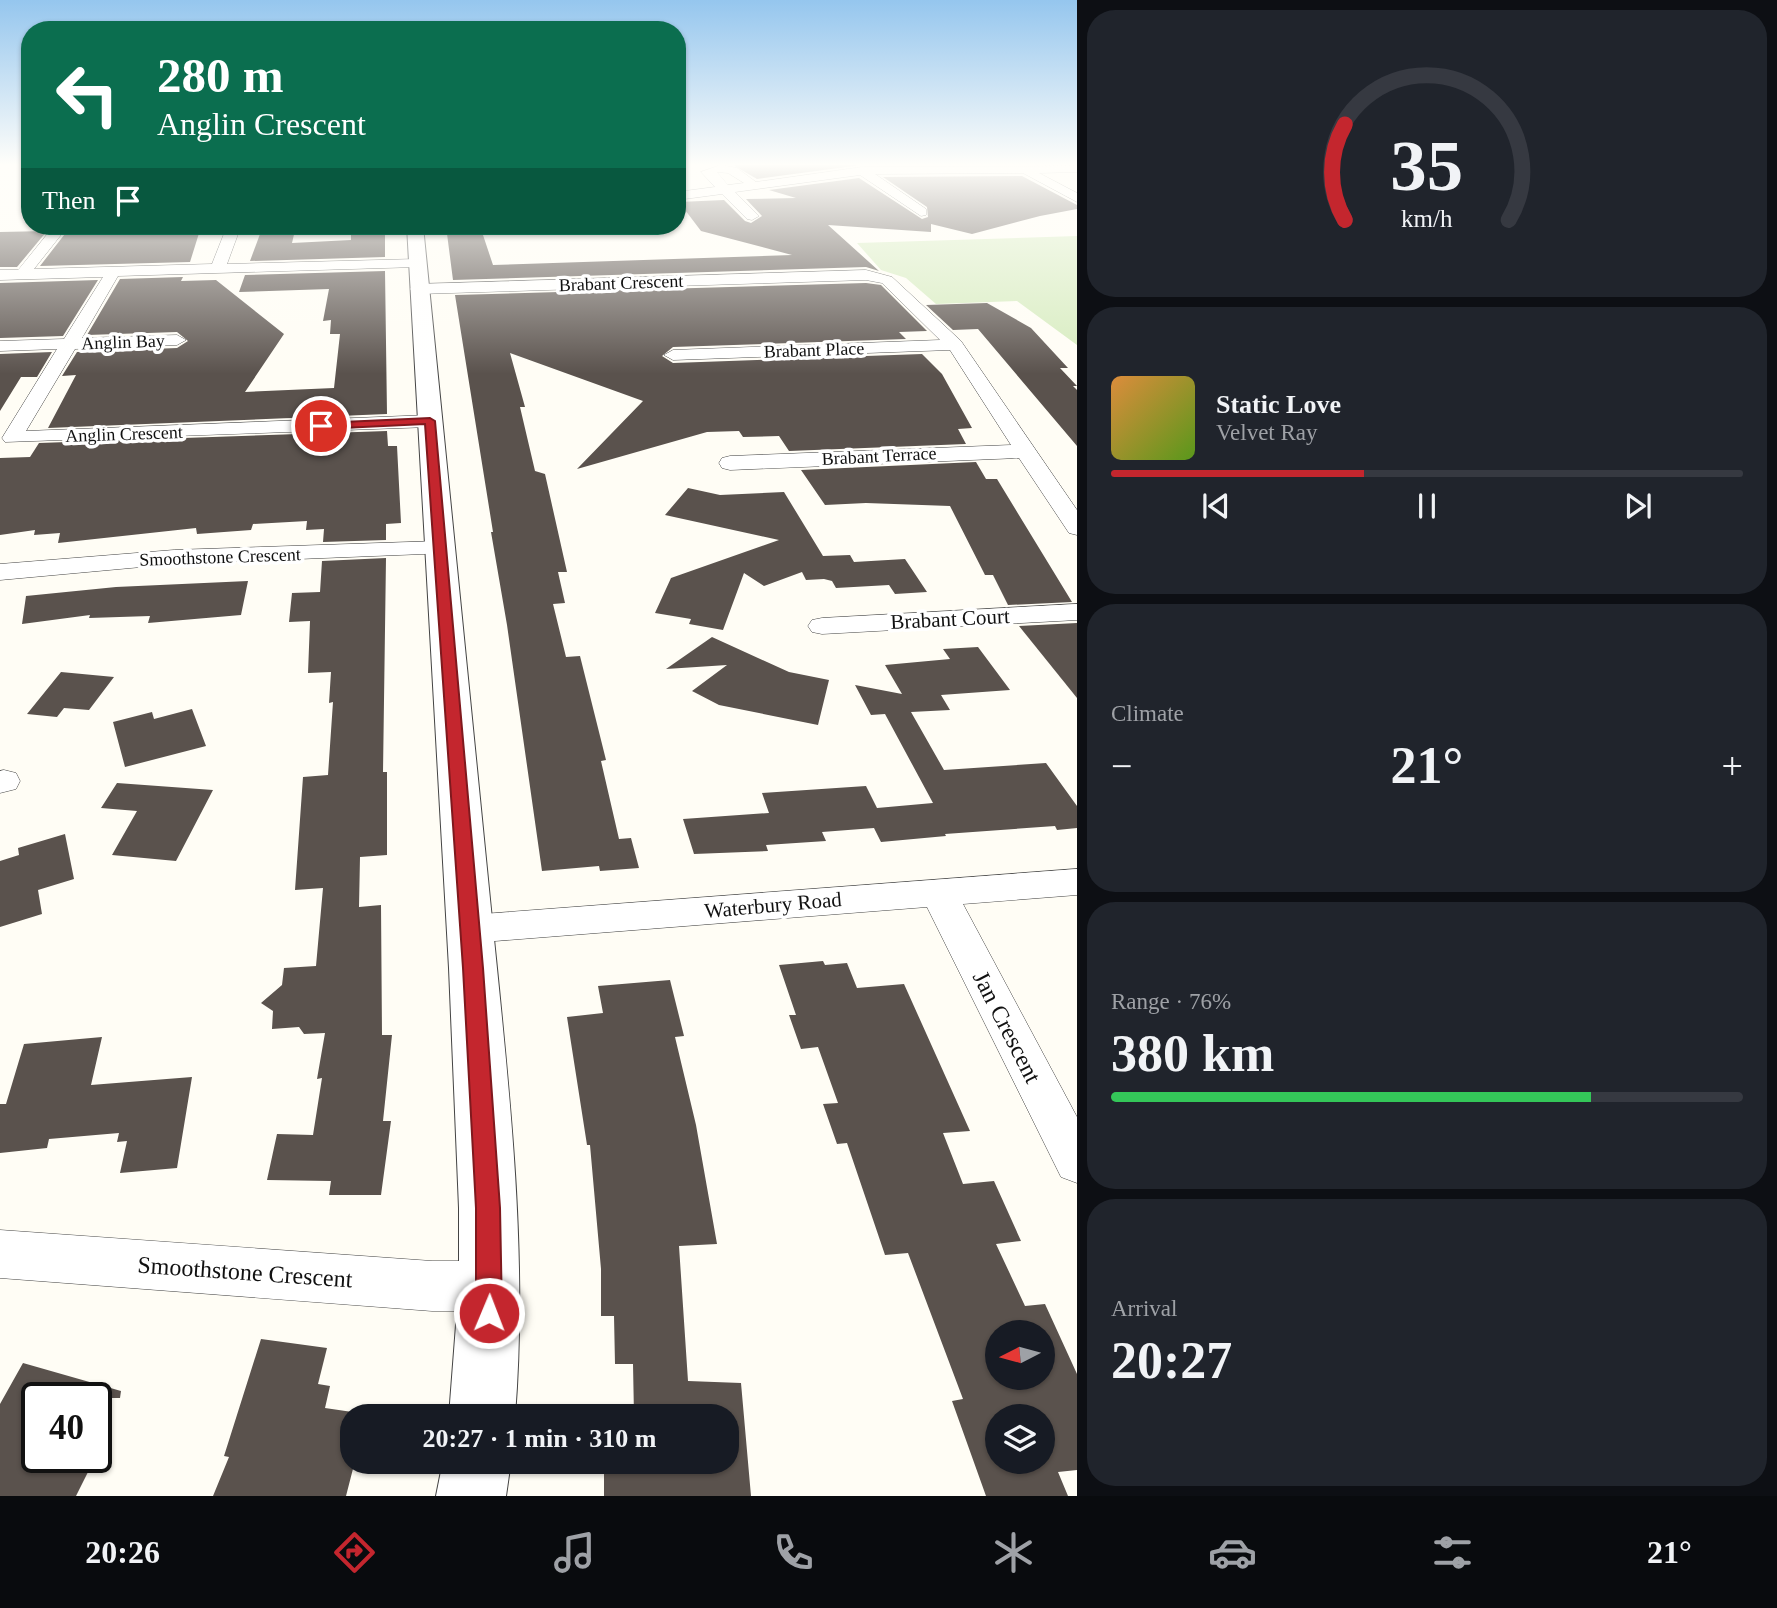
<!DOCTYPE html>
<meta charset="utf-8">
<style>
:root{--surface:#171b24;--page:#20242c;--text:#f1f3f6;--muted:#9ea1a6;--line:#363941;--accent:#c4262e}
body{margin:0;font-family:"Times New Roman",serif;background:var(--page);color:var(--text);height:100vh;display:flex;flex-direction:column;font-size:26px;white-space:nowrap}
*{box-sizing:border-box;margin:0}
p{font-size:23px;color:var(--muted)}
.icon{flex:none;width:38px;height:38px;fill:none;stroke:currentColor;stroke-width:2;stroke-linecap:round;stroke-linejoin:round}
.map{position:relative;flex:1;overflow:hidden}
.panel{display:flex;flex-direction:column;gap:10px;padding:10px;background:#0d0f14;width:700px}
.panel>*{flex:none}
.banner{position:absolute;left:21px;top:21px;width:665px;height:214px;border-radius:28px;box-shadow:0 2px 5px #0004;background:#0b6e4f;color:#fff;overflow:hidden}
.needle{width:46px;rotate:264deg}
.buttons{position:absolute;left:985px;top:1320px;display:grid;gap:14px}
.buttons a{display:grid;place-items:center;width:70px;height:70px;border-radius:50%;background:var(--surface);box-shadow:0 2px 5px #0004;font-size:35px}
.speed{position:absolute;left:21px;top:1382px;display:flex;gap:14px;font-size:35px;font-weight:700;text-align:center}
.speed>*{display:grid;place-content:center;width:91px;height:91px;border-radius:50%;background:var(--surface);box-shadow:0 2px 5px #0004;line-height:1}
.speed .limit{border:4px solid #111;border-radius:10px;background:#fff;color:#111}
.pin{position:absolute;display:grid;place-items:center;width:60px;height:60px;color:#fff;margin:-30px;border:4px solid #fff;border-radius:50%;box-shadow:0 2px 7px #0007}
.me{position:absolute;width:77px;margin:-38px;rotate:1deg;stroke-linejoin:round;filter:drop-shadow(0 0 5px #0008)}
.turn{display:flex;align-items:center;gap:24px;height:147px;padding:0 21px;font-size:32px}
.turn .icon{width:91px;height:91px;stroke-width:2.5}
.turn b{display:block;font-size:49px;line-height:60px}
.then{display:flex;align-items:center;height:66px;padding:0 21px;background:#0003;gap:14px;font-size:26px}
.big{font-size:52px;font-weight:700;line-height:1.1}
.panel .widget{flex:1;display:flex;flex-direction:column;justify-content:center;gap:10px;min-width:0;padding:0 24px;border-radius:28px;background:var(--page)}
.panel .dial{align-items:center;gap:0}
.dial svg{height:182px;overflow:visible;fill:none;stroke:var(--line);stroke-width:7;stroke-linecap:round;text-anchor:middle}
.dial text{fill:var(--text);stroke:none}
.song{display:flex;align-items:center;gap:21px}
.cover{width:84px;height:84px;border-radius:10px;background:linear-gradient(135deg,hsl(30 70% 55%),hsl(90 70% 35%))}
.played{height:7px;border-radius:4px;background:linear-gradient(90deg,var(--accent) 40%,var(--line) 40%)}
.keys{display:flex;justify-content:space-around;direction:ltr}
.heat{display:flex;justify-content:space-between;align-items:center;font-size:38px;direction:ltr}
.charge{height:10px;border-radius:5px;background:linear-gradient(90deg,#34c759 76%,var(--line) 0)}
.trip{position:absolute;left:340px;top:1404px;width:399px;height:70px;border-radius:28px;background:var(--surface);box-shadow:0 2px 5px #0004;font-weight:700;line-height:70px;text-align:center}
.tabs{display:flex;height:112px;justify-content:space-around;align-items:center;background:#090b0e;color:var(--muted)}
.tabs .icon{width:49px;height:49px}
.tabs .on{color:var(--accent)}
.tabs b{font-size:32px;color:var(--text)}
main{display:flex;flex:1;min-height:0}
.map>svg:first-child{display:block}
.green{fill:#d5ebbd}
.building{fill:#5a524d;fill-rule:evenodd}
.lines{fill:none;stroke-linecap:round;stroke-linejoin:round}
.minor-casing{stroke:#444;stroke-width:1}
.tertiary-casing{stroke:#444;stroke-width:2}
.minor{fill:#fff;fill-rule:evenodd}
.tertiary{fill:#fff;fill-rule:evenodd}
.route{fill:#c4262e;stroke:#7f191e;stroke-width:2}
.labels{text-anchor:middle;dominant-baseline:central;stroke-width:7;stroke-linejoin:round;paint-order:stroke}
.far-street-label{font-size:18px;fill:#111;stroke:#fff}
.street-label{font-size:21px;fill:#111;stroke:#fff}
.near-street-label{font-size:24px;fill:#111;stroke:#fff}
</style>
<main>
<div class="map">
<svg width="1077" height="1496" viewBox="0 0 1077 1496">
<rect width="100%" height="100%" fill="#fffdf5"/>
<polygon class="green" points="1077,236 1077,345 1017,301 936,304 906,278 881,270 857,243"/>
<g class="building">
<polygon points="733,165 861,165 757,179"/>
<polygon points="1022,176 1077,205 1077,209 1040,216 972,234 931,224 931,232 828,225 879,271 866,267 453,280 446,226 480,226 493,265 792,255 701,231 679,202 724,200 745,221 751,223 762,216 746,199 796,198 769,190 859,178 922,219 928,217 927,207 883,177"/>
<polygon points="89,226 192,226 190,231 200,230 190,262 40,266 68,230 86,230"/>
<polygon points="263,226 296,226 292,243 351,240 351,231 385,229 385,257 250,261"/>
<polygon points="47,231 17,267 0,267 0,232"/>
<polygon points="385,271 387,414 48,428 76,375 62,376 77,352 177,348 188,341 177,332 87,335 120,279 183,277 181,281 216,280 284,334 245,392 334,388 340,334 330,334 331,320 323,321 329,289 239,292 245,275"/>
<polygon points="98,280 63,336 0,338 0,283"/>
<polygon points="866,283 881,285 927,331 899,332 906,339 673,347 662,356 673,363 922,354 942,374 972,428 958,429 966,444 789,451 779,436 743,437 739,431 707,432 577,469 643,401 510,353 525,407 520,407 535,471 545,474 567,572 558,572 565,603 553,604 566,657 580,656 606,760 601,761 619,839 631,838 639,868 600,871 599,866 542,871 507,625 491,532 493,532 455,295"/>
<polygon points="987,303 1031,328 1068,368 1060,368 1077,386 1073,386 1077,390 1077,446 978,329 953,330 926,305"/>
<polygon points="52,352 37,377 21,377 0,411 0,354"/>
<polygon points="387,431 388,446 397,446 401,523 386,524 386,540 323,542 324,529 306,530 307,521 253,524 251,530 197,534 196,528 58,543 60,533 34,535 35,530 0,535 0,458 30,457 39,443"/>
<polygon points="976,462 986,479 997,479 1072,602 1008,605 993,575 985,575 950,506 866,503 825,505 801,470"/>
<polygon points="688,488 720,495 784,492 823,556 850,555 854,562 905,559 927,592 895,594 889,585 836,588 832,581 824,579 806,580 802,572 764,586 744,573 723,630 689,624 691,619 655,613 671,578 779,540 665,515"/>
<polygon points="386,558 383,772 387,772 387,855 360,857 359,907 381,905 382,1035 392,1035 383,1121 391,1121 381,1195 329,1195 331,1181 267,1180 277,1134 313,1135 322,1078 317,1079 325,1033 304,1034 299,1027 272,1029 273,1011 261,1003 282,985 284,968 316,966 323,888 295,890 303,777 328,775 333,702 329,703 331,672 308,673 310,621 289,622 292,593 320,592 322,561"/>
<polygon points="248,581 241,615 148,623 150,616 89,618 90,615 22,624 26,596 116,587"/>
<polygon points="1077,623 1077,698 1019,626"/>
<polygon points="712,637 789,672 829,680 818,725 719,705 692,691 727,665 666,669"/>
<polygon points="978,647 1010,690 941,695 950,710 911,712 944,770 1046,763 1077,806 1077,828 1057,830 1055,826 945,834 946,836 881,842 874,828 822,832 826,841 766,845 768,851 694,854 683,819 769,813 762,793 866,786 877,808 933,803 885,714 871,715 855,685 902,694 885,665 950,659 943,649"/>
<polygon points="61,672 114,677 89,710 64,708 57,717 27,714"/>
<polygon points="192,709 206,746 125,767 113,722 152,712 154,719"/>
<polygon points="117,783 213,790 176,861 112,855 137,811 101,808"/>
<polygon points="65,834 74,879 38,890 42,914 0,927 0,861 19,855 18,848"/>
<path d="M823,961L825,965L847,963L857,988L904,984L970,1131L943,1133L963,1184L994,1181L1021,1241L996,1244L1025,1306L1045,1304L1077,1374V1470L1058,1472L1068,1496H986L952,1401L963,1399L908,1253L885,1255L847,1143L837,1144L823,1104L838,1103L818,1047L801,1049L789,1015H796L779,965ZM998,1332H1043V1377H998ZM998,1416H1043V1461H998Z"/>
<polygon points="670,980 684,1036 675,1037 696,1125 717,1244 679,1246 688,1381 741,1383 751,1496 604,1496 604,1461 726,1461 726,1416 634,1416 633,1364 615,1364 614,1316 601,1316 601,1269 590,1145 587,1145 567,1017 603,1013 598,986"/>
<polygon points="102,1037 91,1085 192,1077 177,1168 120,1173 127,1141 117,1142 119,1133 49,1139 47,1148 0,1153 0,1104 6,1104 24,1044"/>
<polygon points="261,1339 327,1348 318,1384 330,1386 325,1408 366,1414 352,1416 352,1461 355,1461 346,1496 213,1496 229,1457 224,1456"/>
<polygon points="23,1363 121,1391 120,1398 37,1398 37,1458 95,1458 76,1496 0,1496 0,1404"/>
</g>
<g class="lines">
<g class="minor-casing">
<g id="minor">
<path d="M721,165L737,168L756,182L862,167L1077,166V172L1039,173L1077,193V202L1023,173L875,174L926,209V215L921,216L860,175L735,192L759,216L752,220L747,219L722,194L677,200V192L715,187L701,172ZM717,172L728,173L744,183L728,185Z"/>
<polygon points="54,226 68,226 34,269 212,264 227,226 241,226 227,264 417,259 424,263 417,267 118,276 82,338 177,335 186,340 177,345 75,349 26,431 430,415 437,417 440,421 437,425 430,427 5,442 2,438 57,349 0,351 0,341 64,339 103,277 0,280 0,270 18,270"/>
<polygon points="866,270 892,277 961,341 1077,510 1077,535 1069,533 1019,458 730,470 722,468 719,463 722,458 730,456 1011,445 950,350 673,360 664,355 673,350 940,340 882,283 866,280 418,294 410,289 418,284"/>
<polygon points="440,541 449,543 452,548 449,553 174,564 0,580 0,564 174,550"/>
<polygon points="1077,604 1077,620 822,634 812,632 808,626 812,620 822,618"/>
<polygon points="4,770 16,773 20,781 16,789 0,793 0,771"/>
<polygon points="1077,869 1077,895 963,904 1077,1117 1077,1183 1061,1177 927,907 470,943 457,939 451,929 457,919 470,915"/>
<polygon points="0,1230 432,1261 490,1261 508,1268 515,1286 508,1304 490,1311 432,1311 0,1278"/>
</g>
</g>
<g class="tertiary-casing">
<g id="tertiary">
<path d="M407,226H423C445,447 467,668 489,889C506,1063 529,1241 515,1416H449L459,1286V1208L449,968Z"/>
<polygon points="443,1461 511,1461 506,1496 436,1496"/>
</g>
</g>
<use href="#minor" class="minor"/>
<use href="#tertiary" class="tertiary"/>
</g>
<linearGradient id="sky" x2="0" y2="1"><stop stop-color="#95c6ee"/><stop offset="0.44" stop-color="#fffefa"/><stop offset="1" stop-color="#fffefa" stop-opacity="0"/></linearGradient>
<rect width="1077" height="374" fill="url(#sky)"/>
<polygon class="route" points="430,418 435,421 483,968 500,1208 502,1313 498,1322 489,1326 480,1322 476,1313 476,1208 463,968 425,424 321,429 316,426 321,423"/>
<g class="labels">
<g class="far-street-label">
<text transform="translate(621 283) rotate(-2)">Brabant Crescent</text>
<text transform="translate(123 342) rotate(-2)">Anglin Bay</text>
<text transform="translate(814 350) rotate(-2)">Brabant Place</text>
<text transform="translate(124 434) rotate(-2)">Anglin Crescent</text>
<text transform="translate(879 456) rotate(-3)">Brabant Terrace</text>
<text transform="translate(220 557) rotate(-2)">Smoothstone Crescent</text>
</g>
<g class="street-label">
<text transform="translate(950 619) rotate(-3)">Brabant Court</text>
<text transform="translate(773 905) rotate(-5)">Waterbury Road</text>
</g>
<g class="near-street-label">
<text transform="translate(1007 1027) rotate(63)">Jan Crescent</text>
<text transform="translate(245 1272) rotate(4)">Smoothstone Crescent</text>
</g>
</g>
</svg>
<div class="buttons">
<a><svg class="needle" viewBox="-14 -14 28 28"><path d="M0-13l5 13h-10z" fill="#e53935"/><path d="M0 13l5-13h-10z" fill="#9ea1a6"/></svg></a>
<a><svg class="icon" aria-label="layers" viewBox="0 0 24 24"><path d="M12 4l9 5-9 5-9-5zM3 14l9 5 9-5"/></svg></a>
</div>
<div class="speed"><div class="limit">40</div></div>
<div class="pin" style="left:321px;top:426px;background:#d93025"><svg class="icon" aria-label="arrive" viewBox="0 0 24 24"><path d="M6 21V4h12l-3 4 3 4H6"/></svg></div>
<svg class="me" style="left:489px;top:1313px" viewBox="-20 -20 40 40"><circle r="17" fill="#c4262e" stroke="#fff" stroke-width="3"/><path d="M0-11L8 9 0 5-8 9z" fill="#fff"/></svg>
<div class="trip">20:27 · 1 min · 310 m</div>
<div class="banner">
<div class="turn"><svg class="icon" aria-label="left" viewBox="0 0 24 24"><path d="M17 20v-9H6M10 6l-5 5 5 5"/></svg><div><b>280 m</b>Anglin Crescent</div></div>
<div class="then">Then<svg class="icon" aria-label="arrive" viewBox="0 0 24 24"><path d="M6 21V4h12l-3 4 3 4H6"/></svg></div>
</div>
</div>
<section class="panel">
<div class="widget dial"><svg viewBox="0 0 100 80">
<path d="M14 69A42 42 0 1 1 86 69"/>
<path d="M14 69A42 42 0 0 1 14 27" stroke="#c4262e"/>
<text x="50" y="56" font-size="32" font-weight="700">35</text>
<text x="50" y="72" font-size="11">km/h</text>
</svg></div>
<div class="widget">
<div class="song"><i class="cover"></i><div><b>Static Love</b><p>Velvet Ray</p></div></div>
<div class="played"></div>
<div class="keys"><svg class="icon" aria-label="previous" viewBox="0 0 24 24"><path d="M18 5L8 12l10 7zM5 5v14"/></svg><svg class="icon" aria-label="pause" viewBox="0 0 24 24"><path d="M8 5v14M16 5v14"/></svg><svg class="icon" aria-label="next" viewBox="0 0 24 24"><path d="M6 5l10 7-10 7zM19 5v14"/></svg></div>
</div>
<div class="widget"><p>Climate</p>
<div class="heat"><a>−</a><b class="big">21°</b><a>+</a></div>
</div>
<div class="widget"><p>Range · 76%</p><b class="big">380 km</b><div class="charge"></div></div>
<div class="widget"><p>Arrival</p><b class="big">20:27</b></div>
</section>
</main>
<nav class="tabs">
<b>20:26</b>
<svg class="icon on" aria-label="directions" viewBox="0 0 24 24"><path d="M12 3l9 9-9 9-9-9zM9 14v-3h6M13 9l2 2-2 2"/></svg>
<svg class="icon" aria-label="music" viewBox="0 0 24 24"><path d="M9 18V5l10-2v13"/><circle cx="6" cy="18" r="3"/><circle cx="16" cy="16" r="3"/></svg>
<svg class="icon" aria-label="phone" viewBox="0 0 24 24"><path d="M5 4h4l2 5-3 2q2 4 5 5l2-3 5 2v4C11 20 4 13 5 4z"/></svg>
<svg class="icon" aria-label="climate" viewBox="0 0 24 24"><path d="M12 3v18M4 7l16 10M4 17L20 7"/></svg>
<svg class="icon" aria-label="car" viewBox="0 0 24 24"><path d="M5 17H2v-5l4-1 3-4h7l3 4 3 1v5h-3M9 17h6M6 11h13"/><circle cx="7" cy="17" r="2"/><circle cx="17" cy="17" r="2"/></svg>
<svg class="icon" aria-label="filters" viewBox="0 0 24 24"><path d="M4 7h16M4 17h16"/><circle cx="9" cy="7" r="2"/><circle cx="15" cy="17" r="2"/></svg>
<b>21°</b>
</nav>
